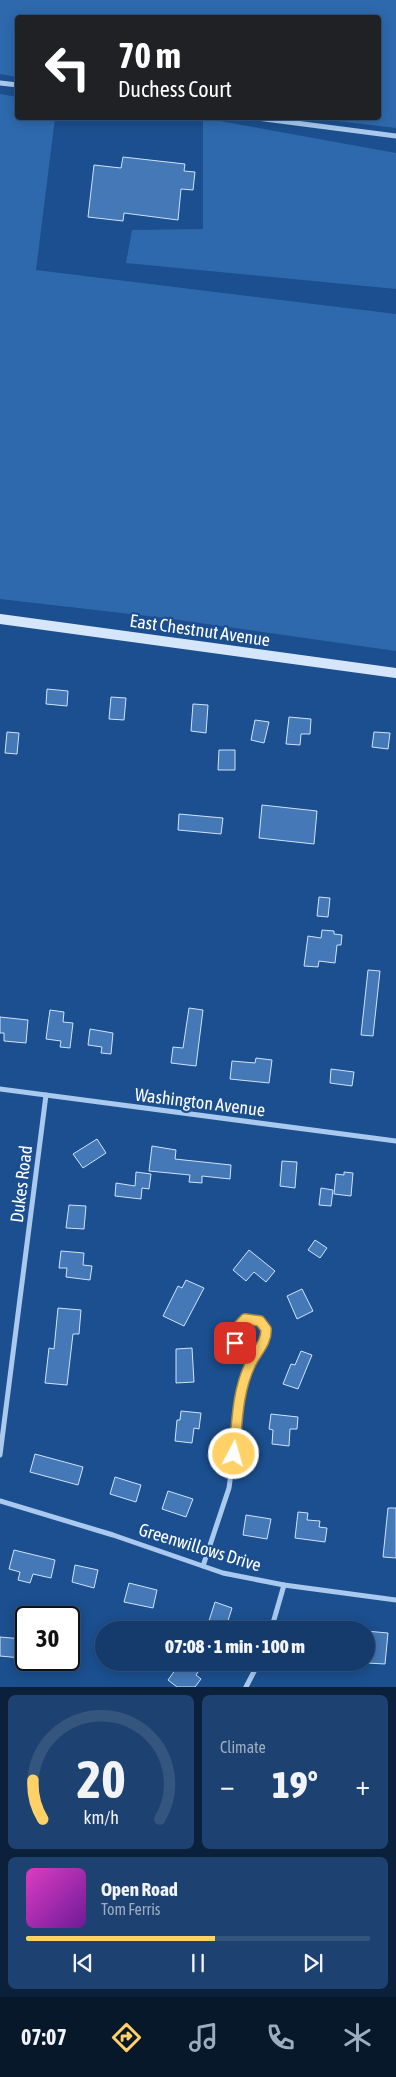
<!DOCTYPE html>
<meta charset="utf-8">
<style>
:root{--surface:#143b6b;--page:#1d4271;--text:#f1f3f6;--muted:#9dadc1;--line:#33557e;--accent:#ffd166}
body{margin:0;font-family:"Asap Condensed",sans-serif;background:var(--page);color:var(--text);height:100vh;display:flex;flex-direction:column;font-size:19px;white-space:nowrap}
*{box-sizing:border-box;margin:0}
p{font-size:16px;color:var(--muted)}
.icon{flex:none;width:28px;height:28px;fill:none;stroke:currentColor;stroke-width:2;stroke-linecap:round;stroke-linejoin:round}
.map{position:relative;height:1687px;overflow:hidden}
.sheet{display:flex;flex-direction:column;gap:8px;padding:8px;background:#0b203b;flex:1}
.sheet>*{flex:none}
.hud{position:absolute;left:15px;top:15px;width:366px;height:105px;border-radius:5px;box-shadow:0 2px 12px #0003,0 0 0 1px var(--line);background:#202124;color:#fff;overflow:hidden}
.speed{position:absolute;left:15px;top:1606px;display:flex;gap:10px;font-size:25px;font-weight:700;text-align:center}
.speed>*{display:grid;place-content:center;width:65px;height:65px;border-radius:50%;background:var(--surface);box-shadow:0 2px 12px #0003,0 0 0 1px var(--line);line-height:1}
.speed .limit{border:2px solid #111;border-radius:8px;background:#fff;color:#111}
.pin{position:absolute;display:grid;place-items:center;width:42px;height:42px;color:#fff;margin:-21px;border-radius:10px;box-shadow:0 2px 8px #0006}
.me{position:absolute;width:55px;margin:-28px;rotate:6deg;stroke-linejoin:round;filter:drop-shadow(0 0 4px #0008)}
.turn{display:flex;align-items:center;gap:18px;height:105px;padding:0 20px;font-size:22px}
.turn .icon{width:65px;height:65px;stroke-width:2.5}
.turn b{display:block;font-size:35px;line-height:42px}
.big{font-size:38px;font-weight:800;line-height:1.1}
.sheet .card{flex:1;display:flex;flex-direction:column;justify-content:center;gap:8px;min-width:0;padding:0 18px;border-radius:8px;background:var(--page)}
.sheet .dial{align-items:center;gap:0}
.dial svg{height:130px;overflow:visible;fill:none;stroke:var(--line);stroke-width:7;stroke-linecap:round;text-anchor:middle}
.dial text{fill:var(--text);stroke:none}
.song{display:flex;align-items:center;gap:15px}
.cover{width:60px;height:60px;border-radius:8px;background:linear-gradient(135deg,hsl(310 70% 55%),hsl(280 70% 35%))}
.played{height:5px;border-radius:2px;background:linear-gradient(90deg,var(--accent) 55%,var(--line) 55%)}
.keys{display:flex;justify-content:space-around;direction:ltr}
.heat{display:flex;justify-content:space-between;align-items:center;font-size:28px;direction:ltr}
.sheet .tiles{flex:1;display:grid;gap:8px;grid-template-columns:1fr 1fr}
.card:last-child{grid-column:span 2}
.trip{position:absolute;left:95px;top:1621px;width:280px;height:50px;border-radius:25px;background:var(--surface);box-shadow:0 2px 12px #0003,0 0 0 1px var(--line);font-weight:800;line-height:50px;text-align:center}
.menu{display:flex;height:80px;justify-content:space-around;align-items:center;background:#08182b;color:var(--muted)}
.menu .icon{width:35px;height:35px}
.menu .active{color:var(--accent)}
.menu b{font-size:22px;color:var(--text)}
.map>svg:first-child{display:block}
.green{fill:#2e69ad}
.building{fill:#4478b7;stroke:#cfe3fa}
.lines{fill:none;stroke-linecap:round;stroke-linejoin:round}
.street{stroke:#a9c9ee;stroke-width:5}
.secondary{stroke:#d6e6fa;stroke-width:10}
.route-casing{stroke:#a68842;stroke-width:12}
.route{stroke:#ffd166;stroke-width:9}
.labels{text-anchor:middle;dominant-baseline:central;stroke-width:4.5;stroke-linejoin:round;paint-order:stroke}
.street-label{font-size:18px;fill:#fff;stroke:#1b4f8f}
</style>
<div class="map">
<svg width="396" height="1687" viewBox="0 0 396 1687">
<rect width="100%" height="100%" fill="#1b4f8f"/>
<g class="green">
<polygon points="0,0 396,0 396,128 312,118 379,118 379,18 18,18 17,77 0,74"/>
<polygon points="0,94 17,97 18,118 55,118 36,270 396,314 396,651 165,618 0,599"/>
<polygon points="203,118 396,153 396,289 126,263 132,230 203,229"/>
</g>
<g class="building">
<polygon points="123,157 185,164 184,171 195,172 193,190 181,189 178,220 124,213 123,221 88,217 94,165 121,168"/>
<polygon points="47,689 68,691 67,706 46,704"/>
<polygon points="111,697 126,698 124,720 109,719"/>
<polygon points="193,704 208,705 206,733 191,731"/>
<polygon points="289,717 311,719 310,734 301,734 300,745 286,744"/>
<polygon points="255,720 269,722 264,743 251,740"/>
<polygon points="7,732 19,733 17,754 5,753"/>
<polygon points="374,732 390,733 388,749 372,747"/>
<polygon points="219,750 235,750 235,770 218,770"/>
<polygon points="262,805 317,811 314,844 259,838"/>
<polygon points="179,814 223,818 221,834 178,830"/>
<polygon points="319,897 330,898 328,917 317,916"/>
<polygon points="322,930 334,931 334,934 342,935 341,945 337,945 335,963 319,961 318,967 304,966 308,936 321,938"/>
<polygon points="368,970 380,971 373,1036 361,1035"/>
<polygon points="189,1008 203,1010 196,1066 171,1063 173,1047 183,1048"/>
<polygon points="50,1010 64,1012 63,1022 73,1023 70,1048 60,1047 61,1041 46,1039"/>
<polygon points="0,1017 28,1020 26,1043 4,1041 4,1033 0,1033"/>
<polygon points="90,1029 113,1033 111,1054 101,1053 102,1047 88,1045"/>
<polygon points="256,1058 272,1060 269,1083 230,1079 232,1061 255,1063"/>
<polygon points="331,1069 354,1072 352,1086 330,1083"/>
<polygon points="97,1139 106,1153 83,1168 73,1154"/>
<polygon points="152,1146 176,1150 175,1159 231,1165 230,1179 202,1176 202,1183 189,1182 190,1175 149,1171"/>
<polygon points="282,1161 297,1162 295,1188 280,1186"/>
<polygon points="136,1172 151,1174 149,1189 142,1188 141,1199 115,1196 116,1183 135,1186"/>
<polygon points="344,1172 353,1173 351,1196 334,1194 336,1174 344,1175"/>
<polygon points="321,1188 333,1190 331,1206 319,1205"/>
<polygon points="69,1205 86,1206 84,1229 66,1228"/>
<polygon points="315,1240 327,1248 320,1258 308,1250"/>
<polygon points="249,1250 275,1271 266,1282 254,1272 246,1281 233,1270"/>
<polygon points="61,1251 84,1253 83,1265 92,1266 90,1280 66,1277 67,1268 59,1268"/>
<polygon points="186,1280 204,1288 184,1326 163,1316 178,1286 182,1288"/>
<polygon points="302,1289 313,1311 297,1319 287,1296"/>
<polygon points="58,1308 81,1310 79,1334 73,1334 67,1385 45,1383 49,1348 54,1349"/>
<polygon points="192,1348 194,1382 176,1383 176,1349"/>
<polygon points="301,1351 312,1355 298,1389 283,1384 291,1364 295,1365"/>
<polygon points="181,1411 201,1413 199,1429 194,1428 192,1443 175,1441 177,1420 180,1420"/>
<polygon points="271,1414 298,1417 297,1429 290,1429 289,1446 272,1444 273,1430 269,1429"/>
<polygon points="35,1454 83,1467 78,1485 30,1472"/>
<polygon points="115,1477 141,1485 136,1502 110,1494"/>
<polygon points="168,1491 193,1499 186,1517 162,1509"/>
<polygon points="388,1508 396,1508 396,1558 383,1557"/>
<polygon points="298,1512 308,1513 307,1520 320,1521 319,1527 327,1528 325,1542 295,1538"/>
<polygon points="246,1515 271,1519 267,1539 243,1535"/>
<polygon points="14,1550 55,1560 51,1578 33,1574 30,1583 18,1580 20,1572 9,1569"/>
<polygon points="75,1565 98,1570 94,1588 72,1582"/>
<polygon points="129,1583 157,1590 153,1608 124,1602"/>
<polygon points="215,1602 232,1608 225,1630 207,1627"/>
<polygon points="366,1631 388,1633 385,1664 367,1663 369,1643 366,1643"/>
<polygon points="0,1637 23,1639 21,1658 0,1656"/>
<polygon points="69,1648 79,1649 78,1667 69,1666"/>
<polygon points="181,1662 197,1662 202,1666 196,1675 201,1679 195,1687 177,1687 168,1680"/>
</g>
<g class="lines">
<g class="street">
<polyline points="0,83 18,85"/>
<polyline points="257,118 396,136"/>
<polyline points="0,1089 396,1141"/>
<polyline points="0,1455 46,1095"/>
<polyline points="0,1501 113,1535 223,1573 284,1585 396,1600"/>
<path d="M203,1566L229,1488L243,1385L250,1364L266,1334C265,1322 256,1318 245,1319L234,1331C233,1342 237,1352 246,1360"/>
<polyline points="271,1630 284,1585"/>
<polyline points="246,1687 259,1662"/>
</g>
<polyline class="secondary" points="0,619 396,673"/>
</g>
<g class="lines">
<g class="route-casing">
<path id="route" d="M234,1454C237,1425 237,1392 250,1365C255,1353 267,1343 266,1329L260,1321L245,1319L234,1331L235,1343"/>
</g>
<use href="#route" class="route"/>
</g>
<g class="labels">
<g class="street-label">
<text transform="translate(200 630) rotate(8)">East Chestnut Avenue</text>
<text transform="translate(200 1102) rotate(7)">Washington Avenue</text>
<text transform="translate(21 1184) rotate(-83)">Dukes Road</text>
<text transform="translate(200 1547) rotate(17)">Greenwillows Drive</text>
</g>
</g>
</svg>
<div class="speed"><div class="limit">30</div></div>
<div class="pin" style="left:235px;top:1343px;background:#d93025"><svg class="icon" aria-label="arrive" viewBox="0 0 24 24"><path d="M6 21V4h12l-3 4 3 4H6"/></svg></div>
<svg class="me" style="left:234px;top:1454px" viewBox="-20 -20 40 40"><circle r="17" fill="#ffd166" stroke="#fff" stroke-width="3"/><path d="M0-11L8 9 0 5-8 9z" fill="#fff"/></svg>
<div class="trip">07:08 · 1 min · 100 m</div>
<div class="hud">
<div class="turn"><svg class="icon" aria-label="left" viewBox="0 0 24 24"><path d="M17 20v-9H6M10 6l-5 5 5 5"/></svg><div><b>70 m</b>Duchess Court</div></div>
</div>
</div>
<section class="sheet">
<div class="tiles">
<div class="card dial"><svg viewBox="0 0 100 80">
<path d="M14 69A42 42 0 1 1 86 69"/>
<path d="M14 69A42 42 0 0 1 8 45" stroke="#ffd166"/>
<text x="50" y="56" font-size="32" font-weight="700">20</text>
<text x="50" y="72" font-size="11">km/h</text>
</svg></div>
<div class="card"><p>Climate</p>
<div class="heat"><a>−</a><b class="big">19°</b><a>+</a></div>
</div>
<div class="card">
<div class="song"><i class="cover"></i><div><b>Open Road</b><p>Tom Ferris</p></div></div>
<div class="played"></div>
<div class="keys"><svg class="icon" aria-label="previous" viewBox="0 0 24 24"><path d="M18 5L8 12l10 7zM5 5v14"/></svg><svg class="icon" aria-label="pause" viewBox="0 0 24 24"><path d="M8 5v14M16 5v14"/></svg><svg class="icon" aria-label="next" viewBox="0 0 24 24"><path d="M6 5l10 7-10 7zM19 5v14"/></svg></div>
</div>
</div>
</section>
<nav class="menu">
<b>07:07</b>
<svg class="icon active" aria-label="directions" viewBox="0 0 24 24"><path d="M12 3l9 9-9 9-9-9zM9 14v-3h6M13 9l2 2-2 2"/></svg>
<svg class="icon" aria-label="music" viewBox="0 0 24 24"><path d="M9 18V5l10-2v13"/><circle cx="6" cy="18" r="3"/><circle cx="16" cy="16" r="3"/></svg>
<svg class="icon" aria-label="phone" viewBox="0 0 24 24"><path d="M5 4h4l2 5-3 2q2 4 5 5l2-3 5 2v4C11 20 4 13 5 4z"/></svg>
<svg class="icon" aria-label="climate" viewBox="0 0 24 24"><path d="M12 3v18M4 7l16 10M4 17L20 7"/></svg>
</nav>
